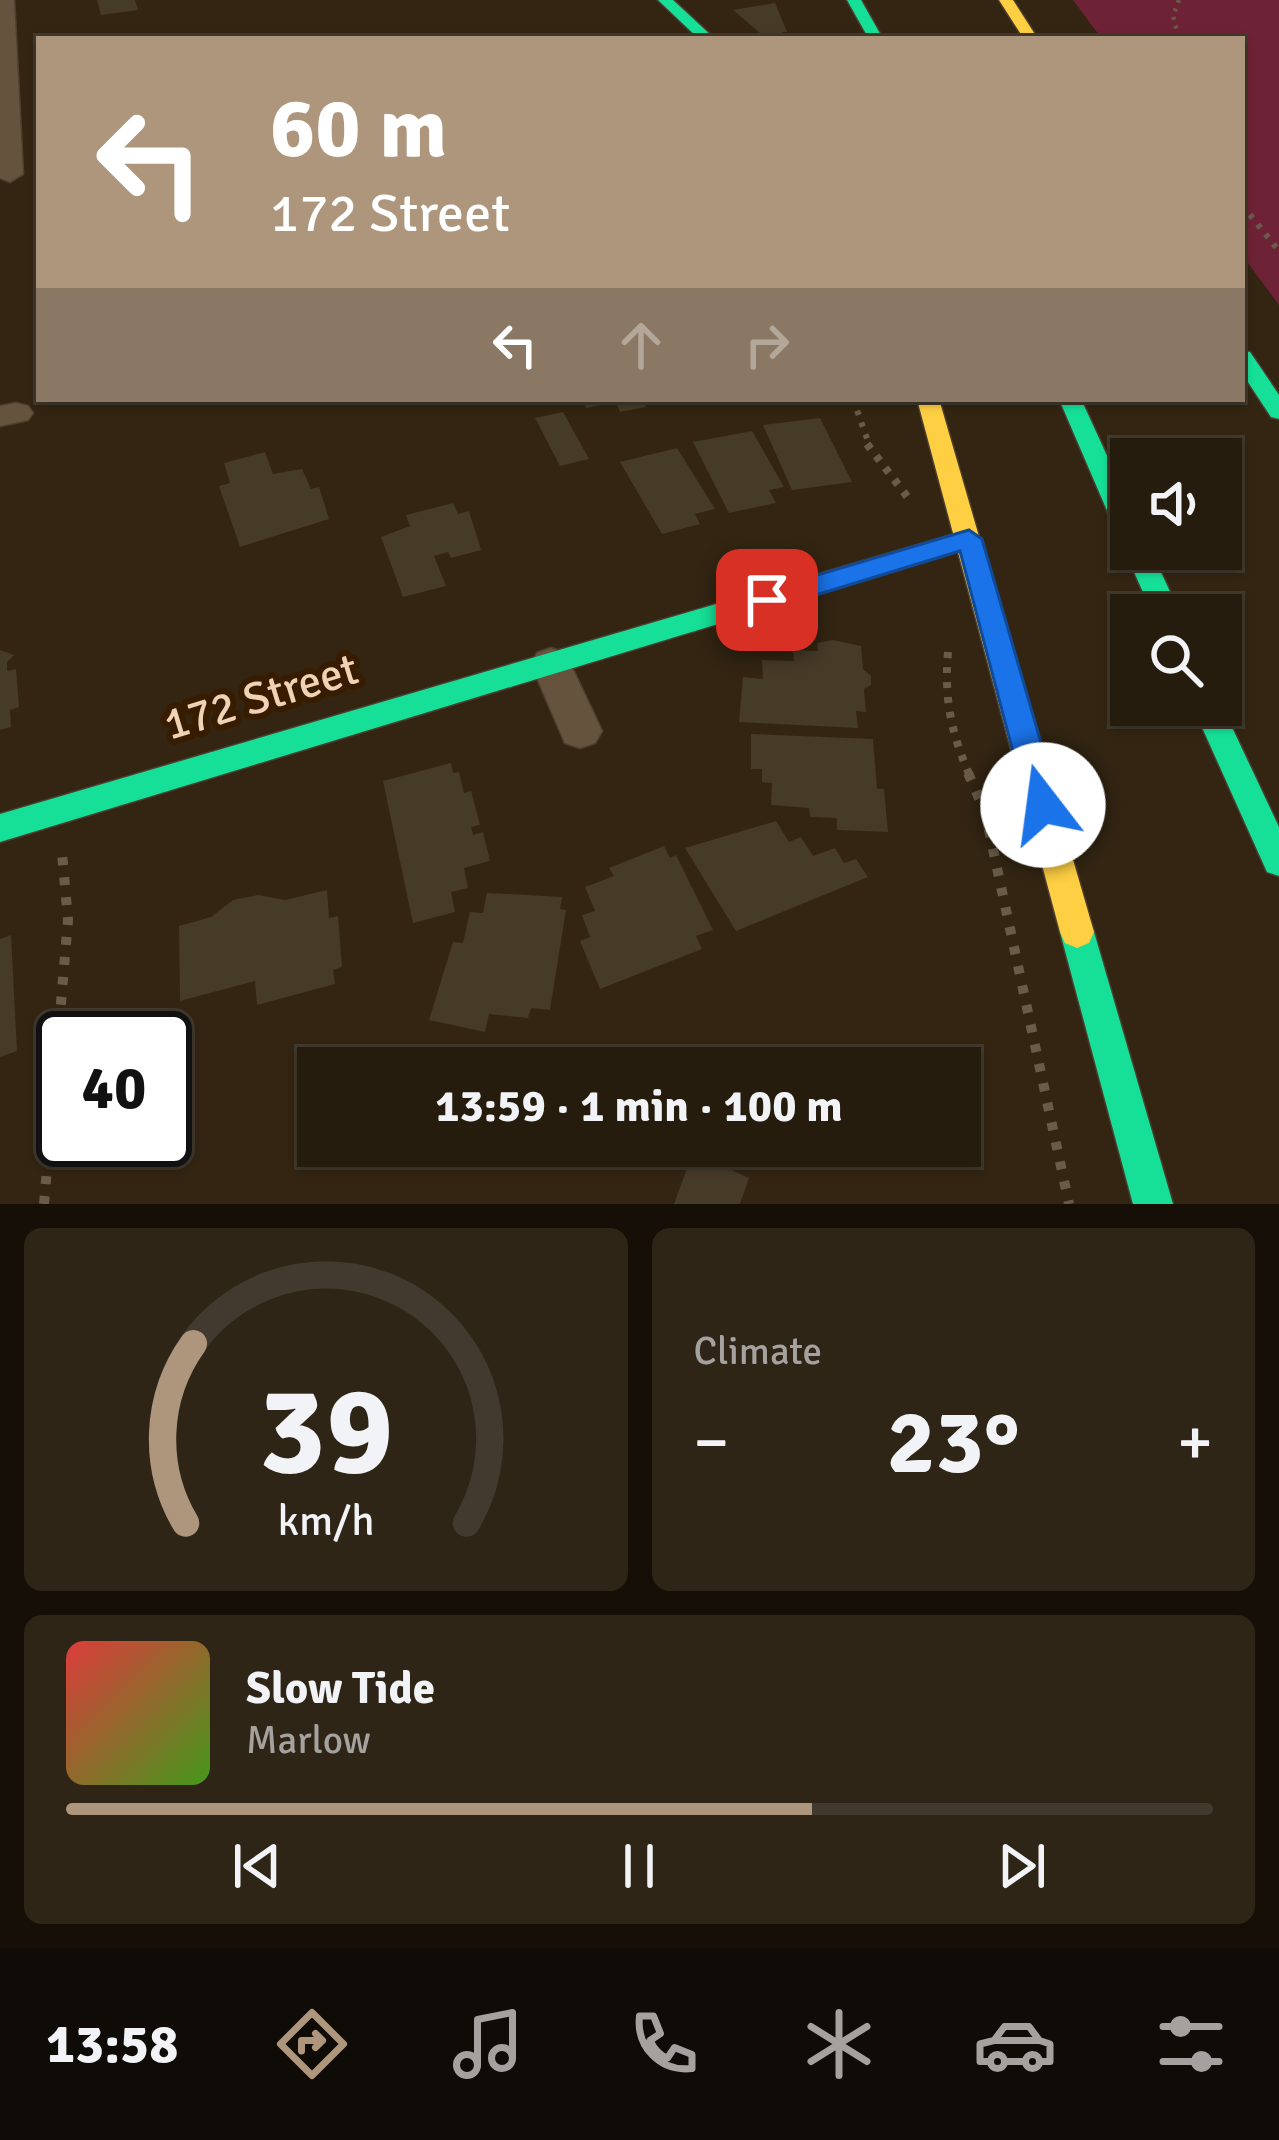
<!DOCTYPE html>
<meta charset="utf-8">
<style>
:root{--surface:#261c0e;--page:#2e2517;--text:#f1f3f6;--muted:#a4a19e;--line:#423a2e;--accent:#ae967d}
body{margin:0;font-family:Signika,sans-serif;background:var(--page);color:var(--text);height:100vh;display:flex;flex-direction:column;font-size:45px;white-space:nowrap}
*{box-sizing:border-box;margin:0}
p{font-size:39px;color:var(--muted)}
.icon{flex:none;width:66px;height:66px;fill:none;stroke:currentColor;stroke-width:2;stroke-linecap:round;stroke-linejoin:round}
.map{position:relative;height:1204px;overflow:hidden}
.details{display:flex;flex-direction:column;gap:24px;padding:24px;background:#150f08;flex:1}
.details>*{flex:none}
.top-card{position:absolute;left:36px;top:36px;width:1209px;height:366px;border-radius:0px;box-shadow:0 3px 9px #0004,0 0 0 3px var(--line);background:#ae967d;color:#fff;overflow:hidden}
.controls{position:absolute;left:1110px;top:438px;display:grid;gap:24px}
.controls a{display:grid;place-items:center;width:132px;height:132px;border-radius:0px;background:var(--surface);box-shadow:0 3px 9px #0004,0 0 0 3px var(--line);font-size:60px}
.speed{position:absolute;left:36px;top:1011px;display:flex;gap:24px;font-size:60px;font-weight:700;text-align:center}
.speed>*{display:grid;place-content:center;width:156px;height:156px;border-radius:50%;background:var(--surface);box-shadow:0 3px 9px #0004,0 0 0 3px var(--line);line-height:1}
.speed .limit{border:6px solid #111;border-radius:18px;background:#fff;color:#111}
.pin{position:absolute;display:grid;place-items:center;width:102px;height:102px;color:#fff;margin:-51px;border-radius:24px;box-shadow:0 6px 18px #0006}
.me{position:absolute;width:132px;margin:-66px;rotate:345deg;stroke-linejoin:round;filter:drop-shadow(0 0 9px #0008)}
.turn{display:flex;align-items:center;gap:42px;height:252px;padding:0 36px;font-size:54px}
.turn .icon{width:156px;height:156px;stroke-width:2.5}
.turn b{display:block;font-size:84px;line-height:102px}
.lanes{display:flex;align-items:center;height:114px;padding:0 36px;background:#0003;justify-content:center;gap:60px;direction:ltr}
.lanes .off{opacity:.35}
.big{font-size:90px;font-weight:700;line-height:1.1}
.details .card{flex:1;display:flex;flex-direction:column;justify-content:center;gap:18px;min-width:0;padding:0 42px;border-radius:18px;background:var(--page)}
.details .dial{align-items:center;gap:0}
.dial svg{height:312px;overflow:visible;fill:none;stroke:var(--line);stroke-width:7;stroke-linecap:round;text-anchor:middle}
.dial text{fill:var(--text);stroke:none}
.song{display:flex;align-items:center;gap:36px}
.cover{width:144px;height:144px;border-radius:18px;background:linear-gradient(135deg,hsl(0 70% 55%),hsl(100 70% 35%))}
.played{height:12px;border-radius:6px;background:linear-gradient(90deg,var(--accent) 65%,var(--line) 65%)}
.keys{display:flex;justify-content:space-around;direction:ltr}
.heat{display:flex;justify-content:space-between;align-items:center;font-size:66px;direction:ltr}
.details .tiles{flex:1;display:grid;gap:24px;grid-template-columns:1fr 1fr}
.card:last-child{grid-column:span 2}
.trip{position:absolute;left:297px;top:1047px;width:684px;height:120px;border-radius:0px;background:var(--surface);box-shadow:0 3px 9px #0004,0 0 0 3px var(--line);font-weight:700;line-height:120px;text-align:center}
.tab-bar{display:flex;height:192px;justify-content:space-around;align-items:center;background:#0f0b06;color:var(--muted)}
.tab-bar .icon{width:84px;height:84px}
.tab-bar .current{color:var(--accent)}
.tab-bar b{font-size:54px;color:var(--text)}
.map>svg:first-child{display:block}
.green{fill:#6e2235}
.building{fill:#463b27}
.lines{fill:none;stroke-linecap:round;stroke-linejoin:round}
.street-casing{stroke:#4d3f30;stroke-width:3}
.fast-casing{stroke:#4d3f30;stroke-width:3}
.slow-casing{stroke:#4d3f30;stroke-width:3}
.path-far3{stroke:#695b48;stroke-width:4.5;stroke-dasharray:3 6;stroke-linecap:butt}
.path-far2{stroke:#695b48;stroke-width:6;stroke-dasharray:4.5 8;stroke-linecap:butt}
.path-far1{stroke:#695b48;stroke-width:8;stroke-dasharray:6 9;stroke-linecap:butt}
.path{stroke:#695b48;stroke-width:10;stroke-dasharray:8 12;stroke-linecap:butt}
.street{fill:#65533d;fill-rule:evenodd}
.fast{fill:#16e098;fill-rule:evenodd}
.slow{fill:#ffcf43;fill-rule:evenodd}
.route{fill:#1a73e8;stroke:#114b97;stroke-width:3}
.labels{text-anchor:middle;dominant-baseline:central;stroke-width:12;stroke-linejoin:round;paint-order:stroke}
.street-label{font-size:45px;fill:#f0d3b6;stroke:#371c00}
</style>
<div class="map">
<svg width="1279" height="1204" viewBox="0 0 1279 1204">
<rect width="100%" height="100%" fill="#332512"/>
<polygon class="green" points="1073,0 1279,0 1279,305 1242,255 1242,39 1102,39"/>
<g class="building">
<polygon points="97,0 135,0 138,10 101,15"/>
<polygon points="775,3 787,32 782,32 788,37 767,39 733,10"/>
<polygon points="582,399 642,399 646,407 620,412 616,402 586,408"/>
<polygon points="563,412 589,459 560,466 535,418"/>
<polygon points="820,418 852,482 792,490 763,425"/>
<polygon points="752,431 784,487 769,490 776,503 729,513 693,442"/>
<polygon points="677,448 715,509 695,514 700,524 662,534 620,462"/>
<polygon points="265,452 273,474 302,469 311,489 319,487 329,519 240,547 219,486 230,483 224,463"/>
<polygon points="453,503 458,514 469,511 481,550 451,558 448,552 434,556 446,586 403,597 381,537 410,526 406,515"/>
<polygon points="833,640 861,646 863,669 871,676 871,685 864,689 866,712 856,711 858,728 739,722 743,677 763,679 762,660 794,661 793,650 818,651 817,643"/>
<polygon points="0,650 14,655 7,662 7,671 16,669 19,707 10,710 11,727 0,730"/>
<polygon points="751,734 873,739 877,789 884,789 888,832 837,830 837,818 810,817 809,808 771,805 772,783 762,782 762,769 751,769"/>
<polygon points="451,763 453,773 459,772 464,793 471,791 480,825 471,827 473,835 483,832 490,861 464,868 468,888 451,892 455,912 413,923 383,781"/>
<polygon points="776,821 789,842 801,837 813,856 835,848 844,863 856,859 868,877 736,931 685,848"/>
<polygon points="664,846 670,858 676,855 713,930 696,936 702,949 600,989 580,941 590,937 582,915 595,911 585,887 614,876 609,868"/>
<polygon points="327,890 329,918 338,916 342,967 333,970 335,984 257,1005 255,981 180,1001 179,926 211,917 233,900 258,895 285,900"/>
<polygon points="487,893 562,897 560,909 566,910 550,1010 531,1008 528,1018 489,1014 485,1032 429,1020 453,942 463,943 470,912 483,913"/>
<polygon points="11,935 17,1051 0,1057 0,939"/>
<polygon points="693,1152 749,1178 740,1204 674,1204"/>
</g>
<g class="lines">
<g class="street-casing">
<g id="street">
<polygon points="0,0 14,0 23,174 10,182 0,178"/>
<polygon points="16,403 28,406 33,413 28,420 0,426 0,406"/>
<polygon points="551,648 565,653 602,731 595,743 580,748 565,743 531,664 537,653"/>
</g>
</g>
<g class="fast-casing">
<g id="fast">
<polygon points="658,0 673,0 715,39 699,39"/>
<polygon points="847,0 861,0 883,39 869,39"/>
<polygon points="1242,351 1250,352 1279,395 1279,419 1271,417 1242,373"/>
<polygon points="1059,399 1081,399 1131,508 1131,549 1150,549 1181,615 1153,615 1124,549 1127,544 1118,536"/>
<polygon points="969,530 982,539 978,545 0,842 0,814"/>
<polygon points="1221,704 1279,827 1279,876 1267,872 1192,705"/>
<polygon points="1077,916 1089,921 1094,932 1173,1204 1133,1204 1060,932 1065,921"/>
</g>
</g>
<g class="slow-casing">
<g id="slow">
<polygon points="999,0 1013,0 1038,39 1024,39"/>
<polygon points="917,399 939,399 1094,932 1089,943 1077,948 1065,943 1060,932"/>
</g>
</g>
<polyline class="path-far3" points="1179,0 1173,16 1179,39"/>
<g class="path-far2">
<polyline points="1242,205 1279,251"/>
<polyline points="853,399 870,447"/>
</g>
<g class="path-far1">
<polyline points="867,444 909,499"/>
<path d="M948,652C944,699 951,733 970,776"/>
</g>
<g class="path">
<polyline points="968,773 985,812 1069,1204"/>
<polyline points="44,1204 68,920 62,853"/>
</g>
<use href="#street" class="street"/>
<use href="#fast" class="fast"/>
<use href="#slow" class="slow"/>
</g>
<polygon class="route" points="969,530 982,539 1059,805 1054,815 1043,819 1032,815 1027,805 960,551 767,610 753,600 757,593"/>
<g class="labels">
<g class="street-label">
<text transform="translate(261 697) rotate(-17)">172 Street</text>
</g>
</g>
</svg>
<div class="controls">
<a><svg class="icon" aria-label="sound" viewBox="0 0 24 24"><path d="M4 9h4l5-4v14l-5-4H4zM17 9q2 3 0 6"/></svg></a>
<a><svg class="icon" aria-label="search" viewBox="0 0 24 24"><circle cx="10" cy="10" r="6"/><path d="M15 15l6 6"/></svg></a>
</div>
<div class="speed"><div class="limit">40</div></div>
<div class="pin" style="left:767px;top:600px;background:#d93025"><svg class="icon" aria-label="arrive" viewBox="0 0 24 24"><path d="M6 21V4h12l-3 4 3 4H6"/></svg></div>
<svg class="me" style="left:1043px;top:805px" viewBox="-20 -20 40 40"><circle r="19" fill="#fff"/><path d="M0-13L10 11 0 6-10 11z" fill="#1a73e8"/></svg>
<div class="trip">13:59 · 1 min · 100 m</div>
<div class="top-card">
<div class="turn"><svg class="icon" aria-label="left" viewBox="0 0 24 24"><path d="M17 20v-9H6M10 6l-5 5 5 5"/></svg><div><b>60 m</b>172 Street</div></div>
<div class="lanes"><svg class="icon" aria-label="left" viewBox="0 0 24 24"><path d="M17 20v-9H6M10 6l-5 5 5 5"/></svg><svg class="icon off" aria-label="ahead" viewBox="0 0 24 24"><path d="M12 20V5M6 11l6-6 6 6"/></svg><svg class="icon off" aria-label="right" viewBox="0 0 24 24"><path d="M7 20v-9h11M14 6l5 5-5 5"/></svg></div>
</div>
</div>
<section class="details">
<div class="tiles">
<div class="card dial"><svg viewBox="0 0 100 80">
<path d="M14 69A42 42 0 1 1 86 69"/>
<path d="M14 69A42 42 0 0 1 16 23" stroke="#ae967d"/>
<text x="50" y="56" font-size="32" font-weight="700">39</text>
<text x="50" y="72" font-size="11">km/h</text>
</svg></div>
<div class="card"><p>Climate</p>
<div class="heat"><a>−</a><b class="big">23°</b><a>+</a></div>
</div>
<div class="card">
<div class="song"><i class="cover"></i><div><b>Slow Tide</b><p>Marlow</p></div></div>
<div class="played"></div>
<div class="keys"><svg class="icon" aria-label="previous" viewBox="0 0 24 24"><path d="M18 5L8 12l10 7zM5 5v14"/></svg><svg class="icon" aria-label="pause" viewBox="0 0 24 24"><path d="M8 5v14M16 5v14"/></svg><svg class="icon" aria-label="next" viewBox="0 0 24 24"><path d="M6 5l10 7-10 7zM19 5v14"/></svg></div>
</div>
</div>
</section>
<nav class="tab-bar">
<b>13:58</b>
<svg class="icon current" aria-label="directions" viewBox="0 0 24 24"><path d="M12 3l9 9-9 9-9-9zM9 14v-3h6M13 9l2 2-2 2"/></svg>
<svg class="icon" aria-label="music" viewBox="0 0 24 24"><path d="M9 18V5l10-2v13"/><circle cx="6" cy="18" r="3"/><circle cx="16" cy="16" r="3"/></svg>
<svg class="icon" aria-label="phone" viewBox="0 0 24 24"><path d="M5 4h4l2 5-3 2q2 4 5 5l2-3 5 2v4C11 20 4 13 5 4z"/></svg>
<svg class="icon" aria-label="climate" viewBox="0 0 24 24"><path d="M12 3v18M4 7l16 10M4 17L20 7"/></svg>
<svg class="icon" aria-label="car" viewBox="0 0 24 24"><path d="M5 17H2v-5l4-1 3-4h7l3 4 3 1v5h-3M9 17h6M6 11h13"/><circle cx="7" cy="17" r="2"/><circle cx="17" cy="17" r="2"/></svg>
<svg class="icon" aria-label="filters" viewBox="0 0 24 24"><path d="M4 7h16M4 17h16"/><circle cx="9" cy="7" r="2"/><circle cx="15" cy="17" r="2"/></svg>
</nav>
